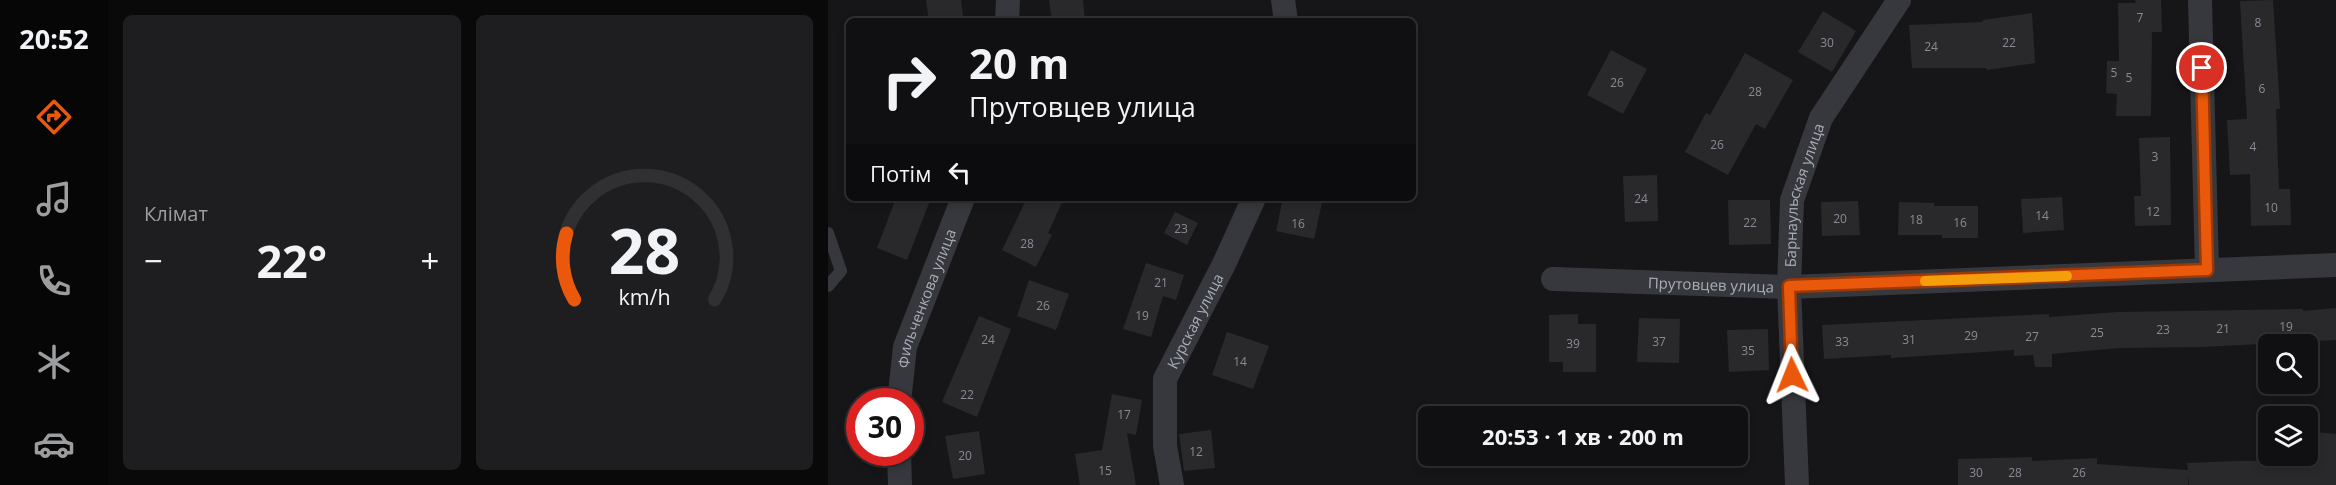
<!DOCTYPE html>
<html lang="uk">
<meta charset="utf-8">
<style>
:root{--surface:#101012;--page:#1e1e20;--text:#f1f3f6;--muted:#9c9d9f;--line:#303032;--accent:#ea580c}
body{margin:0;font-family:"Open Sans",sans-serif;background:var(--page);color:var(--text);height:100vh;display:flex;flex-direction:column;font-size:22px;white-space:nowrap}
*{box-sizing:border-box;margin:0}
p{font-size:20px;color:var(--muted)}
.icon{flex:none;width:33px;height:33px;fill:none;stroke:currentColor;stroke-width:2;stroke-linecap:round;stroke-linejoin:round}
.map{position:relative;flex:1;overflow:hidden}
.panel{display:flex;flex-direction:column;gap:15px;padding:15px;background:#09090a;width:720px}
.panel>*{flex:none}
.top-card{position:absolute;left:18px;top:18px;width:570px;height:183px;border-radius:9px;box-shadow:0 3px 9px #0003,0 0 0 2px var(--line);background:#101012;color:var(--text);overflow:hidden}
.fabs{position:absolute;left:1430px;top:334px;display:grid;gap:12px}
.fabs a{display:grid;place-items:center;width:60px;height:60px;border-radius:9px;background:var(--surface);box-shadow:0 3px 9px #0003,0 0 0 2px var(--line);font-size:30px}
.speed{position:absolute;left:18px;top:388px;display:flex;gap:12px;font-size:30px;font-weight:700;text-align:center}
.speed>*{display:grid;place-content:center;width:78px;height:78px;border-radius:50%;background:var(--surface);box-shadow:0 3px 9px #0003,0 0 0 2px var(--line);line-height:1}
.speed .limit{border:9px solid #d22;background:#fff;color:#111}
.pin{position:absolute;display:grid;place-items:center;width:51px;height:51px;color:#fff;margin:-26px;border:3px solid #fff;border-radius:50%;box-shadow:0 2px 6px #0007}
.me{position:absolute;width:66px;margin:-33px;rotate:358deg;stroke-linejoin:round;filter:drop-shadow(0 0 4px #0008)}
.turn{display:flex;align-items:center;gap:21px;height:126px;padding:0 24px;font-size:27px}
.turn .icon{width:78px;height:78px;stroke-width:2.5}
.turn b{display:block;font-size:42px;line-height:51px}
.then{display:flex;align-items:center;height:57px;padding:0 24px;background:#0003;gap:12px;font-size:22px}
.big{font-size:45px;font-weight:700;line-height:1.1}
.panel .card{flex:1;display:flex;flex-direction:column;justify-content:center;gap:9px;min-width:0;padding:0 21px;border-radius:9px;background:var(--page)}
.panel .dial{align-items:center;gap:0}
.dial svg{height:156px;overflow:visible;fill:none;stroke:var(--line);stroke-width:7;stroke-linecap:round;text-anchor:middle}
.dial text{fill:var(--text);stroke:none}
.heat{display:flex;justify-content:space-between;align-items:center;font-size:33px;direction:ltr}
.panel .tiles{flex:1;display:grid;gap:15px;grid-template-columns:repeat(2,1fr)}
.trip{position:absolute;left:590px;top:406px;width:330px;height:60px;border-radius:9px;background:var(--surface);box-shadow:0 3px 9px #0003,0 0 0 2px var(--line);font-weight:700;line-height:60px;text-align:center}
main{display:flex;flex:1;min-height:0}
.tab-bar{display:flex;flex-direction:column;width:108px;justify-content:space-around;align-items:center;background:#060607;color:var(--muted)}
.tab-bar .icon{width:42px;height:42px}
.tab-bar .on{color:var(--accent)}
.tab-bar b{font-size:27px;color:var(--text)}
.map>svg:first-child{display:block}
.building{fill:#29292c}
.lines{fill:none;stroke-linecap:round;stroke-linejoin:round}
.lane{stroke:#37383d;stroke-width:12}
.street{stroke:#37383d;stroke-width:24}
.route-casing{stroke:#983908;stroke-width:15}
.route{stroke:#ea580c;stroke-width:10}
.slow{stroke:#f59e0b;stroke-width:10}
.labels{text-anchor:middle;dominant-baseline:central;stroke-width:6;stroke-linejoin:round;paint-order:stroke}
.number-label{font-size:12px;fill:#888b94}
.street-label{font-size:15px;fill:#a8adb8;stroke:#111113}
</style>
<main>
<nav class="tab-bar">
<b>20:52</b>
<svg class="icon on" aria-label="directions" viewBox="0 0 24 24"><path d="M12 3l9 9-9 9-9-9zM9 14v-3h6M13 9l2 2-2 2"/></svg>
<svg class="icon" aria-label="music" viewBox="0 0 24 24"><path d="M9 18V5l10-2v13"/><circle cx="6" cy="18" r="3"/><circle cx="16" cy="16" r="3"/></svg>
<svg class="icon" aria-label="phone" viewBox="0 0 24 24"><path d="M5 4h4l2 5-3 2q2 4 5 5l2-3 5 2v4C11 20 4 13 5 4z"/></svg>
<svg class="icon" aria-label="climate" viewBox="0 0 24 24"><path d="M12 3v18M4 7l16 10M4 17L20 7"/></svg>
<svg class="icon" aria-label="car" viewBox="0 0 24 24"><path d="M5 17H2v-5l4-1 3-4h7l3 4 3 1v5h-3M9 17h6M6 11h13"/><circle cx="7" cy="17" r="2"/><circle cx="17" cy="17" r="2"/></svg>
</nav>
<section class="panel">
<div class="tiles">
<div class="card"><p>Клімат</p>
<div class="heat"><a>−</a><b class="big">22°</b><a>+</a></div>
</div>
<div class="card dial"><svg viewBox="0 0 100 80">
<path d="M14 69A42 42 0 1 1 86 69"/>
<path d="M14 69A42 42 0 0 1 10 35" stroke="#ea580c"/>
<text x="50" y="56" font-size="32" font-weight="700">28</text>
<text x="50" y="72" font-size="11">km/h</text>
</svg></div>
</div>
</section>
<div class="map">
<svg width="1508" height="485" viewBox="0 0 1508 485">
<rect width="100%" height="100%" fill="#161618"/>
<g class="building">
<polygon points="98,0 133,0 135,17 101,21"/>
<polygon points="221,0 255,0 257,21 224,21"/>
<polygon points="1307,0 1333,0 1334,32 1324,32 1323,116 1288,116 1289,94 1278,93 1279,61 1291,61 1290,3 1308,3"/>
<polygon points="1445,0 1452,109 1448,109 1451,189 1462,189 1463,225 1423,226 1422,174 1402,175 1399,120 1419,119 1412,1"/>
<polygon points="995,11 1028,31 1004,72 970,52"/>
<polygon points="1204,13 1207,63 1159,70 1158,68 1084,68 1081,25 1155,22 1155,20"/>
<polygon points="783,50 819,69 795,114 759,95"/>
<polygon points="917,53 965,80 937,129 928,124 900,175 857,152 878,113 882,115"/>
<polygon points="1342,137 1343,225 1307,226 1306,196 1313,196 1311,138"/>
<polygon points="829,175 830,221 797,222 795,176"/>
<polygon points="1234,197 1236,230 1195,233 1193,199"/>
<polygon points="68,198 103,198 79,260 49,248"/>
<polygon points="199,198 236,198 220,233 224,235 208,267 174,250"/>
<polygon points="455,198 495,198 486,239 448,231"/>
<polygon points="900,200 942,200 943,244 901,245"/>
<polygon points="1030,201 1032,235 994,236 993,202"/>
<polygon points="1071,202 1106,203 1106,206 1150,206 1150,238 1114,238 1114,235 1070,235"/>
<polygon points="347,212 370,223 359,245 336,233"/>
<polygon points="318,263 356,275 348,300 335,296 323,337 295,329"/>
<polygon points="201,280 241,294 228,330 189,316"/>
<polygon points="1508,308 1508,340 1376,347 1292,348 1224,354 1224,367 1207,367 1205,355 1186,356 1186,350 1063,358 1063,355 996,359 994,325 1221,314 1221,317 1290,312 1475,309 1475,311"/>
<polygon points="750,314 750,324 768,324 768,372 735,372 735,362 721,362 721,315"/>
<polygon points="151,316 183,329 149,417 114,402"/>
<polygon points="811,318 852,319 851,363 809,362"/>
<polygon points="940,329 941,370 901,372 899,330"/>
<polygon points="399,332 441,346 425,389 384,375"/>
<polygon points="284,394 314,400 308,435 299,433 308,485 252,485 247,454 274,450"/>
<polygon points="383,430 387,468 356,471 351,434"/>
<polygon points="151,431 157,474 125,479 117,436"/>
<polygon points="1488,432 1508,434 1508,485 1361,485 1360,475 1360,485 1130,485 1130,459 1204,457 1204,461 1269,458 1269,464 1360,470 1359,463 1410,461 1487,461"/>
</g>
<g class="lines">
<polyline class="lane" points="0,233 13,271 0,286"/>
<g class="street">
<polyline points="455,0 458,21"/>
<polyline points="1372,0 1379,270"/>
<polyline points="179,21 180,0"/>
<path id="s1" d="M725,279L961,287L1508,265"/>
<path id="s2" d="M71,402L77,347L135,198"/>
<polyline points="71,453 72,485"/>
<path id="s3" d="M344,485L337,446V379L396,264L426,198"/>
<path id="s4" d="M969,485L961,287L964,200L993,118L1071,0"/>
</g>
</g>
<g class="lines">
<g class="route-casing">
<polyline id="route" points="964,375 961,286 1379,270 1374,68"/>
</g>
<use href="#route" class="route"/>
<polyline class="slow" points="1097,281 1239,276"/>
</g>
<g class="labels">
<g class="number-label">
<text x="1312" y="17">7</text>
<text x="1430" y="22">8</text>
<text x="999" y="42">30</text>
<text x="1181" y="42">22</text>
<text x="1103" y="46">24</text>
<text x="1286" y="72">5</text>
<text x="1301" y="77">5</text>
<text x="789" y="82">26</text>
<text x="1434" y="88">6</text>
<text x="927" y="91">28</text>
<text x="889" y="144">26</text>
<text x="1425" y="146">4</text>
<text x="1327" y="156">3</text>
<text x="813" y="198">24</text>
<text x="1443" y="207">10</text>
<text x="1325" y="211">12</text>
<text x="1214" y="215">14</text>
<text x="1012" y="218">20</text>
<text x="1088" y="219">18</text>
<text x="922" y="222">22</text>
<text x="1132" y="222">16</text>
<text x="470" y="223">16</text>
<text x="353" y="228">23</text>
<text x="199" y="243">28</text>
<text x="333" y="282">21</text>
<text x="215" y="305">26</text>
<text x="314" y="315">19</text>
<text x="1458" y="326">19</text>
<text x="1395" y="328">21</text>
<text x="1335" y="329">23</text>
<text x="1269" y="332">25</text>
<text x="1143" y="335">29</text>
<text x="1204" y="336">27</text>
<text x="160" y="339">24</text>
<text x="1081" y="339">31</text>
<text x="831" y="341">37</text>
<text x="1014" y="341">33</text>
<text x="745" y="343">39</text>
<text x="920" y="350">35</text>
<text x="412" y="361">14</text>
<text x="139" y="394">22</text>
<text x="296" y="414">17</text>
<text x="368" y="451">12</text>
<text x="137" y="455">20</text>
<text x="277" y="470">15</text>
<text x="1148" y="472">30</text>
<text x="1187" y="472">28</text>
<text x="1251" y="472">26</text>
</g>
<g class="street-label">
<text stroke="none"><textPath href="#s4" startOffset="292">Барнаульская улица</textPath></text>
<text stroke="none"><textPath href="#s1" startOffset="158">Прутовцев улица</textPath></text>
<text stroke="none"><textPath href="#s2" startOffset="108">Фильченкова улица</textPath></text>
<text stroke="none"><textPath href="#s3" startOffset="172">Курская улица</textPath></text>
</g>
</g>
</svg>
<div class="fabs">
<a><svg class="icon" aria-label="search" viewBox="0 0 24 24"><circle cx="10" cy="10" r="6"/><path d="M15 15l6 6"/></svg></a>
<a><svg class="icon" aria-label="layers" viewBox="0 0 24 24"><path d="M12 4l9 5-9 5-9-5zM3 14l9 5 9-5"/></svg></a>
</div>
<div class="speed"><div class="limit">30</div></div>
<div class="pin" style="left:1374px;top:68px;background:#d93025"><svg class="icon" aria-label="arrive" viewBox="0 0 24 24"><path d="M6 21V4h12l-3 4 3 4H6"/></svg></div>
<svg class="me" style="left:964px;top:375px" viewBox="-20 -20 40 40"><path d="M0-17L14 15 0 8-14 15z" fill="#ea580c" stroke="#fff" stroke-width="4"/></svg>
<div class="trip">20:53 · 1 хв · 200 m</div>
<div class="top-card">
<div class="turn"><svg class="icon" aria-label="right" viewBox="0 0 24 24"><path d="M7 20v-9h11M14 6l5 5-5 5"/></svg><div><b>20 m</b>Прутовцев улица</div></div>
<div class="then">Потім<svg class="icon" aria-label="left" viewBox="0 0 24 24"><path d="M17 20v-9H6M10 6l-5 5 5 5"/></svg></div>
</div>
</div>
</main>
